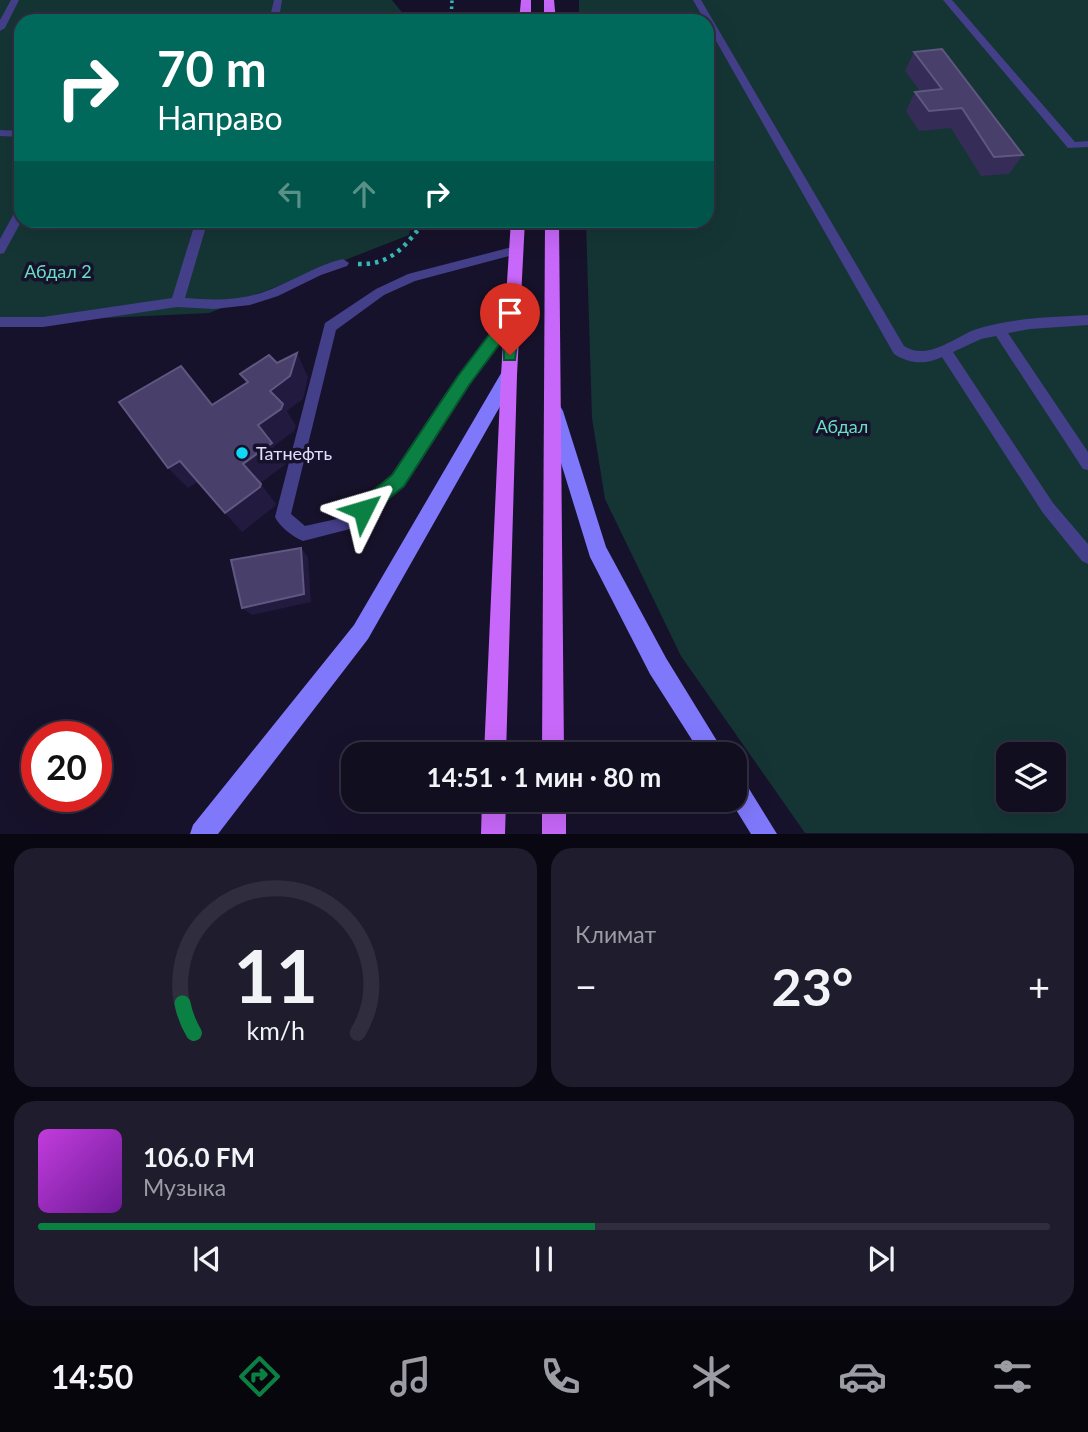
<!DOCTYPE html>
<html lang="ru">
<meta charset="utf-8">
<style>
:root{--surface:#110e20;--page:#1e1c2d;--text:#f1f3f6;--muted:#9c9ca5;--line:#302e3e;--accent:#0b8043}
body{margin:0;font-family:Lato,sans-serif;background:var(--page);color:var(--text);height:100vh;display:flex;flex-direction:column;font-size:26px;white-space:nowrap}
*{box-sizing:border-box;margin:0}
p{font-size:23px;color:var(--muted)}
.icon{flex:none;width:38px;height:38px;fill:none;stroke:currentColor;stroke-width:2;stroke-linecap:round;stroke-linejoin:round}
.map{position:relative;height:834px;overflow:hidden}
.side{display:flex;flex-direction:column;gap:14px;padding:14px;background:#090812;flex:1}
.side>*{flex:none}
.hud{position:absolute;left:14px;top:14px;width:700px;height:214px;border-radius:21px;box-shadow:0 7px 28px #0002,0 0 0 2px var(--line);background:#00695c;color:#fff;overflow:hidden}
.tools{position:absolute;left:996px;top:742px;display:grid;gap:14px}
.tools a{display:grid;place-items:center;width:70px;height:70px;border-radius:14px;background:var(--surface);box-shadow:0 7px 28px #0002,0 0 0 2px var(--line);font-size:35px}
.speed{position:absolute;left:21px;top:721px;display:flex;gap:14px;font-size:35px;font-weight:700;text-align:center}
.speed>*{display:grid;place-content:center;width:91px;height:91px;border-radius:50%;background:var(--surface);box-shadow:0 7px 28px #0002,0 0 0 2px var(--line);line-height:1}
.speed .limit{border:10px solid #d22;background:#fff;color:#111}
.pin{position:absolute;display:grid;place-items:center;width:60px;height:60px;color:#fff;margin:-72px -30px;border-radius:50% 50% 50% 0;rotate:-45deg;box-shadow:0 0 7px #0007}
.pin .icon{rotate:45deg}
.me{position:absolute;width:77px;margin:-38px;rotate:50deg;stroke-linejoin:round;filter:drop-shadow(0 0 5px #0008)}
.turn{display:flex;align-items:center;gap:24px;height:147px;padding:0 28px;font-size:32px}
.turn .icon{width:91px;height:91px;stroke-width:2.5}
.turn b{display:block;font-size:49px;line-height:60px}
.lanes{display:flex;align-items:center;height:66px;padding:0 28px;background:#0003;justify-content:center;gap:35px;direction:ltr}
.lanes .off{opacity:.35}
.big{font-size:52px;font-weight:700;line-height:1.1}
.side .card{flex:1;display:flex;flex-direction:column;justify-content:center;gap:10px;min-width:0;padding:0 24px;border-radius:21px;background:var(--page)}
.side .dial{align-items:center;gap:0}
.dial svg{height:182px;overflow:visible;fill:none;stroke:var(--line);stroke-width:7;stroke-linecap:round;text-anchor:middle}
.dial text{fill:var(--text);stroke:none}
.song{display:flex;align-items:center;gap:21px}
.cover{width:84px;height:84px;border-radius:10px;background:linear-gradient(135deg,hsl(290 70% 55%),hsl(280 70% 35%))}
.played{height:7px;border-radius:4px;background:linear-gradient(90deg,var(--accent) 55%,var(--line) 55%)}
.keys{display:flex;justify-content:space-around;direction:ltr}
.heat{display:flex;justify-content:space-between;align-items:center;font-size:38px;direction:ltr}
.side .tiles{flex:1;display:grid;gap:14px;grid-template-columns:1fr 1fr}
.card:last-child{grid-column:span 2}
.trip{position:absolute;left:341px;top:742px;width:406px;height:70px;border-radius:21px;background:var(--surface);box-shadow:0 7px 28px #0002,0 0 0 2px var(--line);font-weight:700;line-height:70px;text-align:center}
.dock{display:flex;height:112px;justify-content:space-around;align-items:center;background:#07060d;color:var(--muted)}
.dock .icon{width:49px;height:49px}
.dock .selected{color:var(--accent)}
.dock b{font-size:32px;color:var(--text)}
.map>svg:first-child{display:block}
.green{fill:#153535;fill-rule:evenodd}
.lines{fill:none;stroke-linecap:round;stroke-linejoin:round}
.path-far1{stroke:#35bbb7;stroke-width:3.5;stroke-dasharray:2.5 3.5;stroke-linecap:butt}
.path{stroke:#35bbb7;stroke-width:4.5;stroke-dasharray:3.5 5;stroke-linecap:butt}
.lane{fill:#443f89;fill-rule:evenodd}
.secondary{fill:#7f78fb;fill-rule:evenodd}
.primary{fill:#c868fa;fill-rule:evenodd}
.wall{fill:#362c58}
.shaded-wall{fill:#221a3f}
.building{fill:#483f6a;stroke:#605881;stroke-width:2}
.route{fill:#0b8043;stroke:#07532c;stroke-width:2}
.poi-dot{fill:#10d9f8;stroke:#17122b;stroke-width:2.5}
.labels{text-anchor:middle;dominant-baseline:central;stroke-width:7;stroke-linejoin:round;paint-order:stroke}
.park-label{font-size:18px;fill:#6adec4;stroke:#17122b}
.poi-label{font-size:18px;fill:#e2defe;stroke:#17122b;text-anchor:start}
</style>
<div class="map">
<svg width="1088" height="834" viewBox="0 0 1088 834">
<rect width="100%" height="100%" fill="#17122b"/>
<g class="green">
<polygon points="0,0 392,0 409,21 21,21 21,220 411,221 409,235 209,313 0,323"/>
<path d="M579,0H1088V833H805L681,656L605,499L592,418L586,221L707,220V21H579ZM1008,754H1054V800H1008Z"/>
</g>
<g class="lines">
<polyline class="path-far1" points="451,21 452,0"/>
<path class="path" d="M358,264C389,265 403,249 421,226L422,220"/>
<g class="lane">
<polygon points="11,0 19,0 5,28 0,31 0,20"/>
<polygon points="274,0 282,0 279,18 367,16 371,19 370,21 269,21"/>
<path d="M693,0H701L904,346C927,361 952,339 974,330C1008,318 1052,317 1088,315V325L1030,329L1008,333L1088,452V470L1083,469L996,336L981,339L953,352L1053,503L1088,544V564L1082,561L1043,513L942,357C925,365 910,364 894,354L707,25V21H705Z"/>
<polygon points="943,0 952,0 1075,142 1088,141 1088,147 1068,148"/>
<polygon points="0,130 21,131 21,137 0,136"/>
<polygon points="21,207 22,220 4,253 0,254 0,239 17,208"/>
<path d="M196,220H208L185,298C210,300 237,301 261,293C290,283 314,266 343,259L349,263L347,266L321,275L278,296L250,305L214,309L177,307L43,327H0V317H43L172,298Z"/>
<path d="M516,246L520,247V253L415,281L384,295L336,330L291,514L305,526L341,518L393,475L458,377L508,312L512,310L518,315L468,385L403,485L350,529L303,541C293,537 280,527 275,517L325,323L376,289L408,274Z"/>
</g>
<g class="secondary">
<polygon points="509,368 515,370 517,375 515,380 368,639 218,834 190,834 193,825 354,625 503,370"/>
<polygon points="554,404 560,406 563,411 606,547 666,658 725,754 701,754 650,674 590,557 545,411 548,406"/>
<polygon points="735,775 743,779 777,834 751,834 730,800 735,800"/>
</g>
<g class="primary">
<polygon points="521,0 531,0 531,21 519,21"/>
<polygon points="544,0 554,0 556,21 544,21"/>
<polygon points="511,220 525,220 517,375 506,754 484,754 501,375"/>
<polygon points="545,220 559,220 564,754 542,754"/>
<polygon points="482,800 506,800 505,834 481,834"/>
<rect x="542" y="800" width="24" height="34"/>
</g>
</g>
<polygon class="wall" points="914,52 1023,155 1009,174 981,176 951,128 919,131 906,111 915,92 920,91 905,71"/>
<g class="shaded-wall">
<polygon points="297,353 308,377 303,399 287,411 296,426 294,431 274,446 286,464 259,484 243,464 258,425 270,391"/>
<polygon points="180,461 199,481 188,488 168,468"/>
<polygon points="261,484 276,504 275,506 242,532 225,513"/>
<polygon points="301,548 308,557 311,602 252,615 242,608"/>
</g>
<g class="building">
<polygon points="942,49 1023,155 994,157 962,108 929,111 915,92 942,89 914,52"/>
<polygon points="297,353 290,376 270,391 283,404 281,409 258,425 272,443 243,464 261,484 260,487 225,513 180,461 168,468 119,402 181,366 212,405 248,382 240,374 269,355 277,363"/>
<polygon points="301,548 304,594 242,608 231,560"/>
</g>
<polygon class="route" points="513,309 520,315 515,360 504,360 504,338 469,385 404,486 369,515 363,518 357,515 354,510 357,504 392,475 458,376 507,311"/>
<circle class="poi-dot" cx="242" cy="453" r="7"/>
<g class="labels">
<g class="park-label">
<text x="58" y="271">Абдал 2</text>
<text x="842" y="426">Абдал</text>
</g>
<g class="poi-label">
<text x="256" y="453">Татнефть</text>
</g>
</g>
</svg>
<div class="tools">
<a><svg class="icon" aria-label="layers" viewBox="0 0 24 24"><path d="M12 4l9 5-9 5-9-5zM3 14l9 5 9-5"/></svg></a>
</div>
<div class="speed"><div class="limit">20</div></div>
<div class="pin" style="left:510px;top:355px;background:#d93025"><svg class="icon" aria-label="arrive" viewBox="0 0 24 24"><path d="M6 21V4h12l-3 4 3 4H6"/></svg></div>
<svg class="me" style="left:363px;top:510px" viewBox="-20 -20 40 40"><path d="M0-17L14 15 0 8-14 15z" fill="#0b8043" stroke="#fff" stroke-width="4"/></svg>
<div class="trip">14:51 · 1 мин · 80 m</div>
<div class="hud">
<div class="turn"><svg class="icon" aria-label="right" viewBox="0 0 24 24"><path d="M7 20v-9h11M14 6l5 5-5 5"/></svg><div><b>70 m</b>Направо</div></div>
<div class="lanes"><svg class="icon off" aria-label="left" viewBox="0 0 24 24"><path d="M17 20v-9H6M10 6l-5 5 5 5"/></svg><svg class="icon off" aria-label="ahead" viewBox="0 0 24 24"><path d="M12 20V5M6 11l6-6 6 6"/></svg><svg class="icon" aria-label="right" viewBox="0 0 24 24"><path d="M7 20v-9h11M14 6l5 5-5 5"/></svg></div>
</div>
</div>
<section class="side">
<div class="tiles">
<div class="card dial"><svg viewBox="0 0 100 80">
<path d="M14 69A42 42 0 1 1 86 69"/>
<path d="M14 69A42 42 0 0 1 9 56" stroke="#0b8043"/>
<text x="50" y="56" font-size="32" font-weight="700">11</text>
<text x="50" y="72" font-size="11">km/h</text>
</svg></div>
<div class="card"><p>Климат</p>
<div class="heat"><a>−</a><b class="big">23°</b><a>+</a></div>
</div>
<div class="card">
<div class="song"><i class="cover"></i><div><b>106.0 FM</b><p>Музыка</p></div></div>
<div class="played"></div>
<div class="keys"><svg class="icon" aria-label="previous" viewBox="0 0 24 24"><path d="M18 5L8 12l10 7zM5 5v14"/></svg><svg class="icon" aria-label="pause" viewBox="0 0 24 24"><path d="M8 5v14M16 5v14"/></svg><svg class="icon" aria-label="next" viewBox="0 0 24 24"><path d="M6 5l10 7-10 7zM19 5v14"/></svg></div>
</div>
</div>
</section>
<nav class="dock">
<b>14:50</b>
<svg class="icon selected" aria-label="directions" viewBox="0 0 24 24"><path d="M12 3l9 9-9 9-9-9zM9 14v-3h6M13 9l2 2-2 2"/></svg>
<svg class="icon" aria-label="music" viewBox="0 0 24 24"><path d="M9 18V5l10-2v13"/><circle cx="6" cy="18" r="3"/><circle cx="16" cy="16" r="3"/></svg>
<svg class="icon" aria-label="phone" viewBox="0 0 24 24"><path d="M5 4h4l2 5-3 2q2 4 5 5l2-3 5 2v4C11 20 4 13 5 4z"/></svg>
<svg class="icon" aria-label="climate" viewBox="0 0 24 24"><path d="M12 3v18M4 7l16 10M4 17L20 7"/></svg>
<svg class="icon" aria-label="car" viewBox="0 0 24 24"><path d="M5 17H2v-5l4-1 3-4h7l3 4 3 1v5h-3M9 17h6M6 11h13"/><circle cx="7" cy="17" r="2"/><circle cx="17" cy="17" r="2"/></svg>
<svg class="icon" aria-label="filters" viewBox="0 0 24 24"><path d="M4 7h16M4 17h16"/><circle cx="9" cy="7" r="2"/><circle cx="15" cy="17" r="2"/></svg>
</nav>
